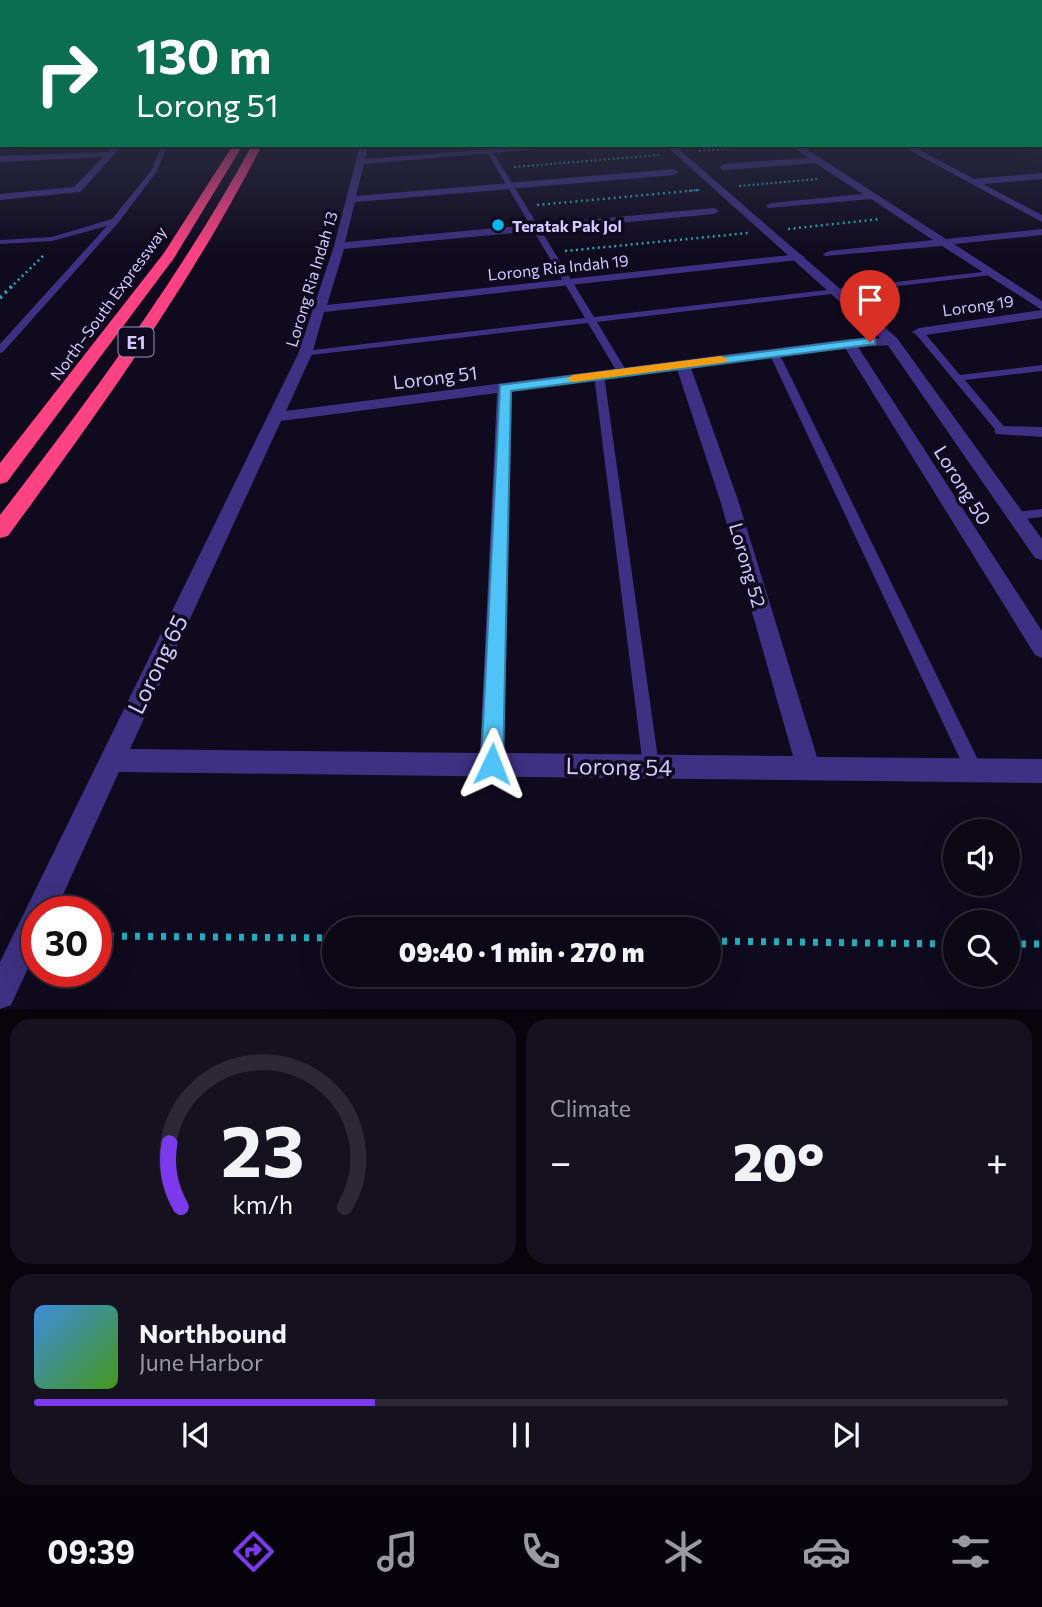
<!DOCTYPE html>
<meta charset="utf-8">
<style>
:root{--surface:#0c0816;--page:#15111f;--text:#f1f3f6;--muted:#9a9aa1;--line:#2c2935;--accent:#7c3aed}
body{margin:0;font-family:Commissioner,sans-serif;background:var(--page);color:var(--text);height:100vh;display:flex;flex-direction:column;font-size:26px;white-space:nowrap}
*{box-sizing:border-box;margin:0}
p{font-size:23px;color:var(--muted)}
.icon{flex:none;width:38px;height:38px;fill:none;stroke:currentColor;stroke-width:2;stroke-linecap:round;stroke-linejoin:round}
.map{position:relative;height:1009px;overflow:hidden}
.panel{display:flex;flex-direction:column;gap:10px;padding:10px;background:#07040c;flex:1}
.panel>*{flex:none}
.banner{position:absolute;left:0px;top:0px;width:1043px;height:147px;box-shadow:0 7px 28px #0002,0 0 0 2px var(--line);background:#0b6e4f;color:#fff;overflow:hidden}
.fabs{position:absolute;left:943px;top:819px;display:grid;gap:14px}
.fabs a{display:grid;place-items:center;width:77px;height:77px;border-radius:50%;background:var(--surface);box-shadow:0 7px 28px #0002,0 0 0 2px var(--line);font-size:35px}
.speed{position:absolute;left:21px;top:896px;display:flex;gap:14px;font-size:35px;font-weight:700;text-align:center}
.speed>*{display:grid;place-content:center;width:91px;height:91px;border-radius:50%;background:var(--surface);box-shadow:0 7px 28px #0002,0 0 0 2px var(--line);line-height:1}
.speed .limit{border:10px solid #d22;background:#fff;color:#111}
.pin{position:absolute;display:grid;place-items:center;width:60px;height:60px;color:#fff;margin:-72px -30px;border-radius:50% 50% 50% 0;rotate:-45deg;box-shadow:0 0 7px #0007}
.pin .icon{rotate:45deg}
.me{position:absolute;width:77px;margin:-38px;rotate:2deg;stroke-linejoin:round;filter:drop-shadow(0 0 5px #0008)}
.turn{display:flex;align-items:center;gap:24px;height:147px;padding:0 21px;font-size:32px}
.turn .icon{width:91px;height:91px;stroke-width:2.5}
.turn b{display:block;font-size:49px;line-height:60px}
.big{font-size:52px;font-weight:800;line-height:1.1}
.panel .widget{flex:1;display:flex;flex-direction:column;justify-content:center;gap:10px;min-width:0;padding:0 24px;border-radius:21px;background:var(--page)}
.panel .dial{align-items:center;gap:0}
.dial svg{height:182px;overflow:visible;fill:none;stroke:var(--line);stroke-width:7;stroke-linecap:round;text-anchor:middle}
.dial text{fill:var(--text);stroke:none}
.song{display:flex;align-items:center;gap:21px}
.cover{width:84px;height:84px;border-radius:10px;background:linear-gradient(135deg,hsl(210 70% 55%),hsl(100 70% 35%))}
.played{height:7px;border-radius:4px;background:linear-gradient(90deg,var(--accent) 35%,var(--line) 35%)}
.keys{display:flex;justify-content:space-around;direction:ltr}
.heat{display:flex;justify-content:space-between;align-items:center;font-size:38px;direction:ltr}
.panel .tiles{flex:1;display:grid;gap:10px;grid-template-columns:1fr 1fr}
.widget:last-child{grid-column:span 2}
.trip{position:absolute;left:322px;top:917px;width:399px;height:70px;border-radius:35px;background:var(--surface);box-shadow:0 7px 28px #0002,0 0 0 2px var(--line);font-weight:800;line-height:70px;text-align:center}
.menu{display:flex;height:112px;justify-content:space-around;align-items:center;background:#050309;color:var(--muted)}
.menu .icon{width:49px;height:49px}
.menu .current{color:var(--accent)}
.menu b{font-size:32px;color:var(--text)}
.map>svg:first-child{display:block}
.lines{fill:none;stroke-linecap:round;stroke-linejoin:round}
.path-far3{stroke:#21adb9;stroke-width:2;stroke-dasharray:2 2.5;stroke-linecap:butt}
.path-far2{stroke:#21adb9;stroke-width:2.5;stroke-dasharray:2 3.5;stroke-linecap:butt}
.path-far1{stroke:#21adb9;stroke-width:3.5;stroke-dasharray:2.5 4.5;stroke-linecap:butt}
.path{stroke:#21adb9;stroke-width:7;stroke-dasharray:5 8;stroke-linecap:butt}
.service{fill:#3e3082;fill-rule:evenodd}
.minor{fill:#3e3082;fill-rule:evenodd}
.tertiary{fill:#3e3082;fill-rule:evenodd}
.motorway{fill:#ff4282;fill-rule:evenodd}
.route{fill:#4fc3f7;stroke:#337fa1;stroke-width:2}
.slow{fill:#f59e0b}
.poi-dot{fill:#00b8f2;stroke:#100a1e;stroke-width:2.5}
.labels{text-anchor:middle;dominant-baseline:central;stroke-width:7;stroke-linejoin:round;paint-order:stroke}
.far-poi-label{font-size:16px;font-weight:bold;fill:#d5c7ff;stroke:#100a1e;text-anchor:start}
.far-street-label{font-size:16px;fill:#d5c7ff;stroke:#100a1e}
.shield{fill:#100a1e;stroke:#9a8ebc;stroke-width:2}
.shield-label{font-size:18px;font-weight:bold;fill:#d5c7ff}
.street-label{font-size:19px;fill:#d5c7ff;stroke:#100a1e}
.near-street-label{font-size:23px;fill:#d5c7ff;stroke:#100a1e}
</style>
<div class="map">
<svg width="1042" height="1009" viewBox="0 0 1042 1009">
<rect width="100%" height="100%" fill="#100a1e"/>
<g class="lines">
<g class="path-far3">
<polyline points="699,151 771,145"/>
<polyline points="514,167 659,155"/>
<polyline points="739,186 818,179"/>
<polyline points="689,191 699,190"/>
</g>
<g class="path-far2">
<polyline points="537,205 699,190"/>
<polyline points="788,229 880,219"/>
<polyline points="565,251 748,233"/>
<polyline points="10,288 45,254"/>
</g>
<polyline class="path-far1" points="0,298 12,286"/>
<g class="path">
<polyline points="96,936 334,938"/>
<polyline points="709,941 956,944"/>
<polyline points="1008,944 1042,944"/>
</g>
<g class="service">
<rect x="0" y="140" width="2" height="4"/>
<polygon points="162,145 168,145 157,171 118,223 3,352 0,353 0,344 107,226 52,241 0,244 0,240 52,237 112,219 151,171"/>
<polygon points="490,150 493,152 594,317 991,271 995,273 991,275 597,322 627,372 622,375 617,372 588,323 302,356 302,352 305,351 585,318 487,152"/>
<polygon points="919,329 922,330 960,375 1042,365 1042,371 965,380 1006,429 1007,431 1006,433 998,433 914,332"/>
<polygon points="774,350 779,353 980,764 983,770 980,776 974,778 968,776 769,353"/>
<polygon points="599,372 604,375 659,766 657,772 651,774 645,772 643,766 594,375"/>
<polygon points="1042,509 1042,517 1016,520 1010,516 1016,512"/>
</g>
<g class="minor">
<rect x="0" y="124" width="2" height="4"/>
<rect x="1041" y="132" width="1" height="4"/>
<polygon points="114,145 123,145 80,192 0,200 0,194 74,187 103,157 0,162 0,156 108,152"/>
<path d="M360,145H368L365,159L544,145H584L364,164L356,196L674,169L679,172L674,175L355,202L345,242L714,208L719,211L714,214L344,249L327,305L799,254L805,257L799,260L324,312L312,354L286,411L849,339L897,338L899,341L892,345L858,347L1042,631V658L1035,655L845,348L691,368L738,500L817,757L1042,759V783L119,772L55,912H37V949L11,1005L0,1009V962L298,354L334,246ZM677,369L720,500L793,756L504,753L512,391ZM497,393L480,753L130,749L281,421Z"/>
<polygon points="790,145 800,145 946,239 1042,229 1042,235 954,244 1042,301 1042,310 942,246 825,256 823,254 829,251 933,240 871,199 768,208 766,206 771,203 863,194 815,163 723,170 719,167 723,164 808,158"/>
<polygon points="900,145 911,145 974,179 1042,173 1042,179 983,184 1042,215 1042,222"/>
<polygon points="1042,310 1042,318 919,336 912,332 919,328"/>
<polygon points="1002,426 1042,427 1042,437 996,434 994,431 996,428"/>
</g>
<polygon class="tertiary" points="665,145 674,145 897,338 1042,539 1042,560 1035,558 887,344"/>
<g class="motorway">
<polygon points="233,145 243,145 174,258 7,482 0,484 0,463 164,253"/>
<path d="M252,145H262C191,284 100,410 8,536L0,538V515C92,396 180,277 252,145Z"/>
</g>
</g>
<linearGradient id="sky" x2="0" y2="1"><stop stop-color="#090610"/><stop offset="0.44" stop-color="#31334c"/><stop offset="1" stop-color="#31334c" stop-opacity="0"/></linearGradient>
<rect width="1042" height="254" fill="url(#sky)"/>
<polygon class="route" points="870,338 875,339 875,344 511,391 503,764 499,771 492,775 484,771 481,764 500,385"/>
<polygon class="slow" points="721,356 728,360 726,362 573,382 567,379 573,375"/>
<circle class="poi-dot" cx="498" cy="225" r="7"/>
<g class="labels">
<g class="far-poi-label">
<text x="512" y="225">Teratak Pak Jol</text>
</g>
<g class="far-street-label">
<text transform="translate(558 267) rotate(-6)">Lorong Ria Indah 19</text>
<text transform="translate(311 279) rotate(-73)">Lorong Ria Indah 13</text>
<text transform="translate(108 303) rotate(-54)">North–South Expressway</text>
<text transform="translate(978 305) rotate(-8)">Lorong 19</text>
</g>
<rect class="shield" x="118.5" y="327.5" width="35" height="29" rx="5"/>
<g class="shield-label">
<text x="136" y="342">E1</text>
</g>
<g class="street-label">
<text transform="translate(435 377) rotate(-7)">Lorong 51</text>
<text transform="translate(963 485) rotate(58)">Lorong 50</text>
<text transform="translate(748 565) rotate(74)">Lorong 52</text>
</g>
<g class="near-street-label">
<text transform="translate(157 664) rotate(-64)">Lorong 65</text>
<text transform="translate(619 766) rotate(1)">Lorong 54</text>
</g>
</g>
</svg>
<div class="fabs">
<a><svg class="icon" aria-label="sound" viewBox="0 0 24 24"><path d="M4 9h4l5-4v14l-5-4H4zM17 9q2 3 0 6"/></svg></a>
<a><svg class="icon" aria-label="search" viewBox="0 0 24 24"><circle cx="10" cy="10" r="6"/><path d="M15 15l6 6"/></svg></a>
</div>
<div class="speed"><div class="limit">30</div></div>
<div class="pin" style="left:870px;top:342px;background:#d93025"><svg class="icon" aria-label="arrive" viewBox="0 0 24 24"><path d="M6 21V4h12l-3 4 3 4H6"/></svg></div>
<svg class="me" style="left:492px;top:764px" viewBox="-20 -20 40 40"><path d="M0-17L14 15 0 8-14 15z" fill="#4fc3f7" stroke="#fff" stroke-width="4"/></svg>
<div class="trip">09:40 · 1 min · 270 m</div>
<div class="banner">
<div class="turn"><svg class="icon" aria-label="right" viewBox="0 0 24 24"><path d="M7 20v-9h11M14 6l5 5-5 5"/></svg><div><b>130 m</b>Lorong 51</div></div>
</div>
</div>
<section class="panel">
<div class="tiles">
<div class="widget dial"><svg viewBox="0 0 100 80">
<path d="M14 69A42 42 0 1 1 86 69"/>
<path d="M14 69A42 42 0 0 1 9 41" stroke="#7c3aed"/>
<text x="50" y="56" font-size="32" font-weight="700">23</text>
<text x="50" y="72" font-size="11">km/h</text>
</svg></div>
<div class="widget"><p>Climate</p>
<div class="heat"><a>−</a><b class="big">20°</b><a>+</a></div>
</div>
<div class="widget">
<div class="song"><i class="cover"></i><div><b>Northbound</b><p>June Harbor</p></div></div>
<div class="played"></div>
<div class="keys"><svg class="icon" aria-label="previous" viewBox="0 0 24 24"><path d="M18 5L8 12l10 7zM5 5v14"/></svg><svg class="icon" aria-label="pause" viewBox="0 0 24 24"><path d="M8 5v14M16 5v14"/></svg><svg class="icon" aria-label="next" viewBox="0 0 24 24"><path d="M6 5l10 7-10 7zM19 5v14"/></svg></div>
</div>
</div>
</section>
<nav class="menu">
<b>09:39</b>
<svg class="icon current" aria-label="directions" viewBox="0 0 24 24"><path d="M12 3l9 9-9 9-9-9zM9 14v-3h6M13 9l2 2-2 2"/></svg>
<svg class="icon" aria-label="music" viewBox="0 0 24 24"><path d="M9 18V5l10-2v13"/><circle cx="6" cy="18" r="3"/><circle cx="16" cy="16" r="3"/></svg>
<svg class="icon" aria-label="phone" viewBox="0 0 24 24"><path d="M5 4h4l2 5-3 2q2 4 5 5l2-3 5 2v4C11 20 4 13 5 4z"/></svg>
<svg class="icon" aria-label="climate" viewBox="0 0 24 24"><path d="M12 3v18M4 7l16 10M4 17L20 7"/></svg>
<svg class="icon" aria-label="car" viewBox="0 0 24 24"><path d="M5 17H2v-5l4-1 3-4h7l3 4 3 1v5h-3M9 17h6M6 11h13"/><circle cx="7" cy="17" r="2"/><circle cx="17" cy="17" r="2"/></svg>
<svg class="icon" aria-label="filters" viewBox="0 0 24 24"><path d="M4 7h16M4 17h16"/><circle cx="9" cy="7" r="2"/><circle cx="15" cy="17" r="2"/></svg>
</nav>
